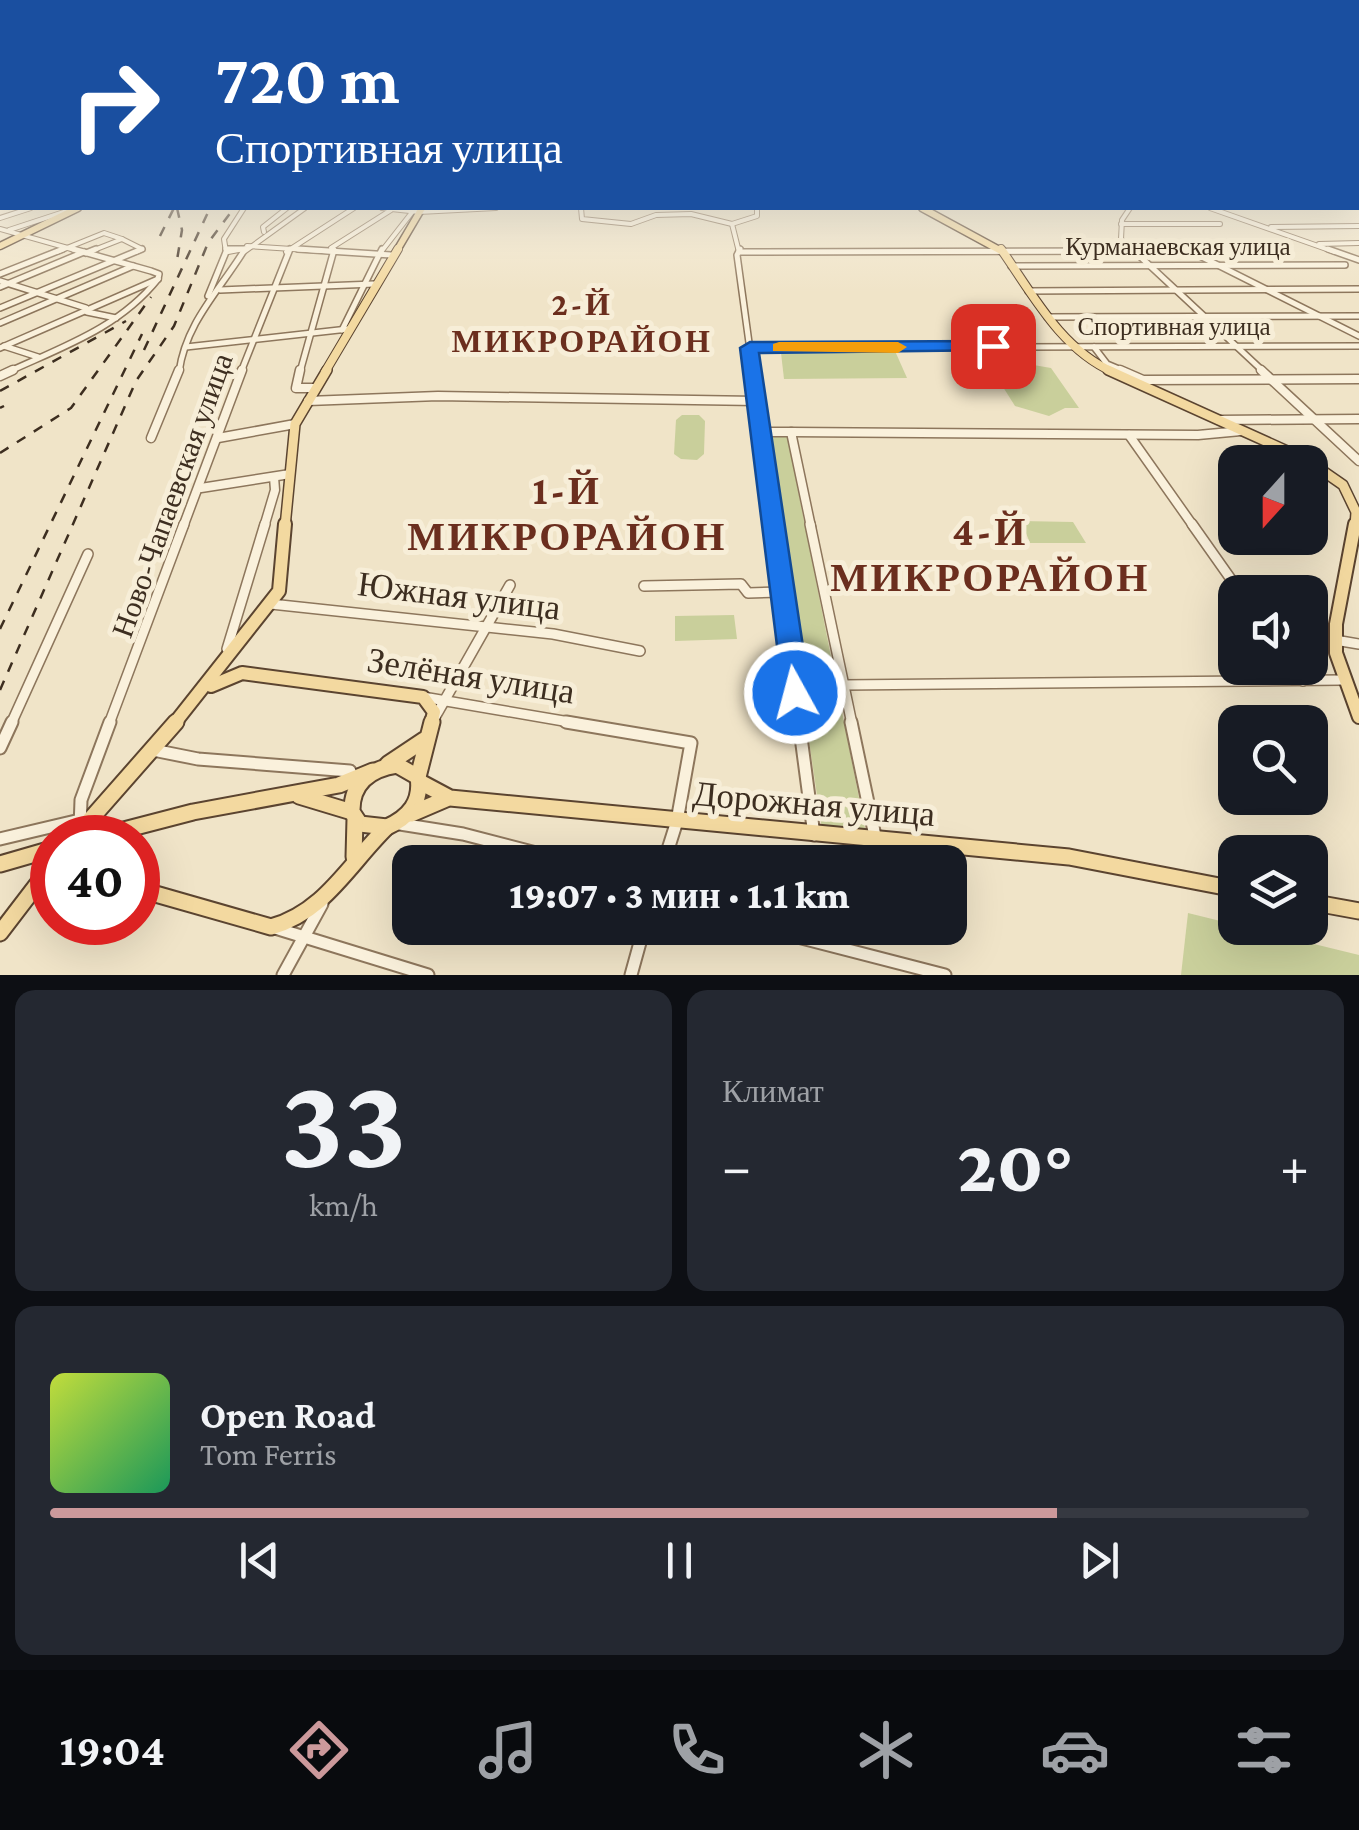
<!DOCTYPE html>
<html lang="ru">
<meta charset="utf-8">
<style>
:root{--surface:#171b24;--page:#242831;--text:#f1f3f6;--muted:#9ea1a6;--line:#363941;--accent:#cc999b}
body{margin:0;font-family:"Crimson Pro",serif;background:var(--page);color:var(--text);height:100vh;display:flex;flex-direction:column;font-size:38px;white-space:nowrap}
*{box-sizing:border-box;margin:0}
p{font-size:32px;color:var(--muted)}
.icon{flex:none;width:55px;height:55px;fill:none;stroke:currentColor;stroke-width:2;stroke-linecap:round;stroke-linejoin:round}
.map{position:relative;height:975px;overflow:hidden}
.side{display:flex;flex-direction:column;gap:15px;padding:15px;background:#0d0f14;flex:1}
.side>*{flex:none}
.top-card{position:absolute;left:0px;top:0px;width:1360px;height:210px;box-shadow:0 10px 40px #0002;background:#1a4fa0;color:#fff;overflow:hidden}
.needle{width:65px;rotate:201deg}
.fabs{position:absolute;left:1218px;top:445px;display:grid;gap:20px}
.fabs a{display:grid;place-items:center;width:110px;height:110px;border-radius:20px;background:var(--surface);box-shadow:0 10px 40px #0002;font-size:50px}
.speed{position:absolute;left:30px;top:815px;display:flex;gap:20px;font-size:50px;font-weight:700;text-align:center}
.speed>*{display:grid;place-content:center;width:130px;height:130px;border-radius:50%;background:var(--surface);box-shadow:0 10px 40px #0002;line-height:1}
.speed .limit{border:15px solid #d22;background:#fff;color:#111}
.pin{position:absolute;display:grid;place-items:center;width:85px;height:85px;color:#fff;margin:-42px;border-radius:20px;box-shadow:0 5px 15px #0006}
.me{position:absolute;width:110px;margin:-55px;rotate:353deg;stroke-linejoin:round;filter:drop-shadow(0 0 8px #0008)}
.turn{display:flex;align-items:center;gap:35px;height:210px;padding:0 50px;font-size:45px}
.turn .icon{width:130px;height:130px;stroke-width:2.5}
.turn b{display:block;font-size:70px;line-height:85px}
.big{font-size:75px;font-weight:800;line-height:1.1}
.side .tile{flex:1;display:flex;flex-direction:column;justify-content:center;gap:15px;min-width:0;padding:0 35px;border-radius:20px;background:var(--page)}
.side .dial{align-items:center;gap:0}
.dial b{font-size:130px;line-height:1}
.song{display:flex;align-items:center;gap:30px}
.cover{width:120px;height:120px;border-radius:15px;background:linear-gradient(135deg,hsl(70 70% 55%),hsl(150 70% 35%))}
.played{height:10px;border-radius:5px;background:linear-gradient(90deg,var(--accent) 80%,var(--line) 80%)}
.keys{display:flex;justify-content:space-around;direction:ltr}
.heat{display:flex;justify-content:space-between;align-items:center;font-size:55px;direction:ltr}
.side .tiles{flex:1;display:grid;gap:15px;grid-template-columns:1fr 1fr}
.tile:last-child{grid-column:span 2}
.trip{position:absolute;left:392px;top:845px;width:575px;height:100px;border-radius:20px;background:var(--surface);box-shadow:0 10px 40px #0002;font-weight:800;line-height:100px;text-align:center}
.tabs{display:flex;height:160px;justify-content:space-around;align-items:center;background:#090b0e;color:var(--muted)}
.tabs .icon{width:70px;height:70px}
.tabs .active{color:var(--accent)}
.tabs b{font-size:45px;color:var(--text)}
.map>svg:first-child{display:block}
.green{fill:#c9cf9b}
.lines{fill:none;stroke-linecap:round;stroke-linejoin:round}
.minor-far4-casing{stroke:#8d765c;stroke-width:6}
.minor-far3-casing{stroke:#8d765c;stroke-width:8}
.minor-far2-casing{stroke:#8d765c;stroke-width:11}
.minor-far1-casing{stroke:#8d765c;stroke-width:12}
.minor-casing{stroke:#8d765c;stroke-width:15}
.major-far4-casing{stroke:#5b4430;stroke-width:9}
.major-far3-casing{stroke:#5b4430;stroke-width:10}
.major-far2-casing{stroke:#5b4430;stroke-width:12}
.major-far1-casing{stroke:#5b4430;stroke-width:16}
.major-casing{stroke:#5b4430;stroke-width:19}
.minor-far4{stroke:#faf1dc;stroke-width:4}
.minor-far3{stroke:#faf1dc;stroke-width:5}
.minor-far2{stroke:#faf1dc;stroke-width:8}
.minor-far1{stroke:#faf1dc;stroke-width:9}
.minor{stroke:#faf1dc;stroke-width:11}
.major-far4{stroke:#f3d9a0;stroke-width:6}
.major-far3{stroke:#f3d9a0;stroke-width:8}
.major-far2{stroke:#f3d9a0;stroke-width:9}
.major-far1{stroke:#f3d9a0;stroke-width:12}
.major{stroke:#f3d9a0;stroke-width:15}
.rail{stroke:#3d2e20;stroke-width:2.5;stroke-dasharray:10 10;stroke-linecap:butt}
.route{fill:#1a73e8;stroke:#114b97;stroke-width:2.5}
.slow{fill:#f59e0b}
.labels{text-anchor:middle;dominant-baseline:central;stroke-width:10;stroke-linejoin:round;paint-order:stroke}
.far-street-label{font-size:25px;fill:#3d2e20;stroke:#f7eed8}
.street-label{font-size:30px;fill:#3d2e20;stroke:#f7eed8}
.far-district-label{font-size:32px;font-weight:bold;letter-spacing:2.5px;fill:#6b2e1e;stroke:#f7eed8}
.near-street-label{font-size:35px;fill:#3d2e20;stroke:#f7eed8}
.district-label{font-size:40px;font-weight:bold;letter-spacing:2.5px;fill:#6b2e1e;stroke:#f7eed8}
</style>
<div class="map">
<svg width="1359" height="975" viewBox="0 0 1359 975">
<rect width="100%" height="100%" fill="#f0e4c8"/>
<g class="green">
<polygon points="895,351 907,378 784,379 781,353"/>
<polygon points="999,359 1051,368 1079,408 1065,408 1049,416 1015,406 991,368"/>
<polygon points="682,415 699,415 705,421 704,454 697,460 681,459 674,454 676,420"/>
<polygon points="764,435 787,435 866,833 822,829"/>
<polygon points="1021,521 1073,522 1086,543 1030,543"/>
<polygon points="734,615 737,639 675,641 675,616"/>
<polygon points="1188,913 1359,955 1359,975 1181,975"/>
</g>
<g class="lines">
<g class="minor-far4-casing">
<g id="minor-far4">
<polyline points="382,208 419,212 496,208"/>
<polyline points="581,208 582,219 631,224 656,215 691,214 732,224 757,216 757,208"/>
<polyline points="1130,208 1122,220 1121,239 1135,252"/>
<polyline points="1210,208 1335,252"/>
<polyline points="0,218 31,208"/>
<polyline points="732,224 739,252"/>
<polyline points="1121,224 1220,224"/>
<polyline points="1271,227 1359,226"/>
<polyline points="0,229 82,252"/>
<polyline points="9,230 76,208"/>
<polyline points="264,232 263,227 287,208"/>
<polyline points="1126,244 1276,243"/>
<polyline points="1176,244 1191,252"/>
<polyline points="1319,244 1359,243"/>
<polyline points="247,246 338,252"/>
<polyline points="331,248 391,210"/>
<polyline points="57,252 104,233 122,239"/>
<polyline points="89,252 122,239 142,249"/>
<polyline points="136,252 142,249"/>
<polyline points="226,252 224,239 244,208"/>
<polyline points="228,252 244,249"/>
<polyline points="244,252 305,208"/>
<polyline points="286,252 354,208"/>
<polyline points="381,252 413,211"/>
<polyline points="861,252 1133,251"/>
</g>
</g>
<g class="minor-far3-casing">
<g id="minor-far3">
<polyline points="73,249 151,271 159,274 158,279"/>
<polyline points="226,249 243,249"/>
<polyline points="298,249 391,255"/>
<polyline points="740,249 737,255 753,372"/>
<polyline points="1132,249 1264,372"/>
<polyline points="1186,249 1359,336"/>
<polyline points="1328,249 1359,260"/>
<polyline points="740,252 1133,251"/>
<polyline points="86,253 96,249"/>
<polyline points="1011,266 1345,265"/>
<polyline points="0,274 63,249"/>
<polyline points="0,281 86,308"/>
<polyline points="0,287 84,252"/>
<polyline points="220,290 374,284"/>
<polyline points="1028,291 1359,289"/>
<polyline points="208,296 226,252"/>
<polyline points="0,308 142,249"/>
<polyline points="87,312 116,318"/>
<polyline points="1047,317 1359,316"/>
<polyline points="0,323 133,266"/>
<polyline points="342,330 382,249"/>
<polyline points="4,346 38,357"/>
<polyline points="186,347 348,329"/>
<polyline points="1094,347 1107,364 1126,372"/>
<polyline points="0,348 158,279"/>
<polyline points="749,348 1359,346"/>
<path d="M8,372C62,347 119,328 158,279"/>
<path d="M179,372C186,322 220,290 245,249"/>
<polyline points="241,372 290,249"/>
<polyline points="300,372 334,250"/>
</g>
</g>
<g class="minor-far2-casing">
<g id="minor-far2">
<polyline points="300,370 296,388 316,388"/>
<polyline points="752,370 773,527"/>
<polyline points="1120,370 1143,380 1359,379"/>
<polyline points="1261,370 1359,461"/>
<polyline points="0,376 13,370"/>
<polyline points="308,401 438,396 756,401"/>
<polyline points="1219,420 1359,419"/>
<polyline points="760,432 791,432 811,527"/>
<polyline points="791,432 1198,435 1241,431"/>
<polyline points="1129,435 1194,527"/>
<polyline points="151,438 179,370"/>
<polyline points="218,438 295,424"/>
<polyline points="201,488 290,474"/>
<polyline points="183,527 242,370"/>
<polyline points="264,527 275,490 274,477"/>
</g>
</g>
<g class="minor-far1-casing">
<g id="minor-far1">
<polyline points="773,524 799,724"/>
<polyline points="810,524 852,724"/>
<polyline points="1192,524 1240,592"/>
<polyline points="644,586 741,584 748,593 782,592"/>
<polyline points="271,604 553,634 640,651"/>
<polyline points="1335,640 1359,644"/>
<polyline points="227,649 265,524"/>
<polyline points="1293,668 1303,681"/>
<polyline points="844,685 1342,680"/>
<polyline points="423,697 581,724"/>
<polyline points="434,719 510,585"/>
<polyline points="11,724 88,554"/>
<polyline points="109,724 184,524"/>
</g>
</g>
<g class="minor-casing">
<g id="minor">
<polyline points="566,722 691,743 677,821 664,862"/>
<polyline points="799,722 814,835"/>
<polyline points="851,722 875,836"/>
<polyline points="0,748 12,722"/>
<polyline points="153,750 198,759 350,771"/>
<polyline points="400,824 463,834 571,862"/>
<polyline points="80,828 81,800 110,722"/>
<polyline points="0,839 80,820"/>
<polyline points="275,928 428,975"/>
<polyline points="763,928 945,975"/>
<polyline points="283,975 322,904"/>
<polyline points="631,975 644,928"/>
</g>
</g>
<g class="major-far4-casing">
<g id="major-far4">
<polyline points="922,208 1003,252"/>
<polyline points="0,246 78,208"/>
<polyline points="396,252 422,208"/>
</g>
</g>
<g class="major-far3-casing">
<g id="major-far3">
<path d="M1001,249C1033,295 1061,349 1113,372"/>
<polyline points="325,372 398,249"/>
</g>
</g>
<g class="major-far2-casing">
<g id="major-far2">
<polyline points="1108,370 1307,460 1343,485 1356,512 1355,527"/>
<polyline points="285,527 295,424 327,370"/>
</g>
</g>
<g class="major-far1-casing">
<g id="major-far1">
<polyline points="1355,524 1336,624 1336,653 1359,717"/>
<polyline points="211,686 242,673 423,697 434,712 431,724"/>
<polyline points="174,724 279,591 285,524"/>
</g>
</g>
<g class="major-casing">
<g id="major">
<polyline points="388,764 424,740"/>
<path d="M397,765L418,777C422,802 409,817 387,827L360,824L352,812C351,783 370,769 397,765Z"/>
<polyline points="418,777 432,722"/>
<polyline points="420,782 450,798 1069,857 1235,889"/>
<polyline points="299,796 352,812"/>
<polyline points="411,814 446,799"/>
<polyline points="74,838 176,722"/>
<polyline points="93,838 193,812 339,785 373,771"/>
<polyline points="354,857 355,819"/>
<polyline points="0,864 52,849"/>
<path d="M138,889L271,927C325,912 349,864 387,827"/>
<polyline points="1310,902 1359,911"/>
<polyline points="0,933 52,865"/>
</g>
</g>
<use href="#minor-far4" class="minor-far4"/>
<use href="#minor-far3" class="minor-far3"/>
<use href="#minor-far2" class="minor-far2"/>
<use href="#minor-far1" class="minor-far1"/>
<use href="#minor" class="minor"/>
<use href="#major-far4" class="major-far4"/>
<use href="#major-far3" class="major-far3"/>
<use href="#major-far2" class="major-far2"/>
<use href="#major-far1" class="major-far1"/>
<use href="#major" class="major"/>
<g class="rail">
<polyline points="177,208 182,230 177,260"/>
<polyline points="160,236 174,208"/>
<polyline points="144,350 210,208"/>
<polyline points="0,391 126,321"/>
<polyline points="0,408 4,406"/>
<polyline points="0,453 71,408 151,297"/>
<polyline points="0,629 142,334"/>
<polyline points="0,690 136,381 174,326 208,243 234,208"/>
</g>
</g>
<linearGradient id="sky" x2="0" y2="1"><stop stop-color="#8fbad6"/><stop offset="0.53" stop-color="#f8f3e6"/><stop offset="1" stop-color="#f8f3e6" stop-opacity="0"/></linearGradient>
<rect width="1359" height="292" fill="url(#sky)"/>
<polygon class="route" points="993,341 1000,342 1000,350 759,353 810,693 806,702 795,706 784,702 740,348 750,342"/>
<polygon class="slow" points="779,342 898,342 907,347 898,353 773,351 773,344"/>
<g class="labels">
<g class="far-street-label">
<text x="1178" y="246">Курманаевская улица</text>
<text x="1174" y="326">Спортивная улица</text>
</g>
<g class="street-label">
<text transform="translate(172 495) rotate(-70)">Ново-Чапаевская улица</text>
</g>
<g class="far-district-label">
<text x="582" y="304">2-Й<tspan x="582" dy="37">МИКРОРАЙОН</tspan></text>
</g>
<g class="near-street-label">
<text transform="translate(459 596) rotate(7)">Южная улица</text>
<text transform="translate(471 676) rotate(9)">Зелёная улица</text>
<text transform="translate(814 804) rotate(5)">Дорожная улица</text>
</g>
<g class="district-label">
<text x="567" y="490">1-Й<tspan x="567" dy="46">МИКРОРАЙОН</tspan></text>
<text x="990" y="531">4-Й<tspan x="990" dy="46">МИКРОРАЙОН</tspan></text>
</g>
</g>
</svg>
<div class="fabs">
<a><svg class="needle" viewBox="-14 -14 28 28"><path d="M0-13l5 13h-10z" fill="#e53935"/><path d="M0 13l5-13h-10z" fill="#9ea1a6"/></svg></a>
<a><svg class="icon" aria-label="sound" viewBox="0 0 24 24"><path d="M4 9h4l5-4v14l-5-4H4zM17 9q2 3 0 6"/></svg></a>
<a><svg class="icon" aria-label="search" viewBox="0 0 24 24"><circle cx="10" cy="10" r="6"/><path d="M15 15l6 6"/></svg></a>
<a><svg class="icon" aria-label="layers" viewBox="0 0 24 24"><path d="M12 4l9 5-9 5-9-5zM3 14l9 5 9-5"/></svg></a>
</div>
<div class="speed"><div class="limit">40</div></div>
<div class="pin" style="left:993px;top:346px;background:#d93025"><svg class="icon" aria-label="arrive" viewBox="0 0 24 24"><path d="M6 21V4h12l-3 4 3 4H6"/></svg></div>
<svg class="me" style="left:795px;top:693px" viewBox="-20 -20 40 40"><circle r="17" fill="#1a73e8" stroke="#fff" stroke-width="3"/><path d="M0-11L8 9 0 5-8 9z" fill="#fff"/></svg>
<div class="trip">19:07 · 3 мин · 1.1 km</div>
<div class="top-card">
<div class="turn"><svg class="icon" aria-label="right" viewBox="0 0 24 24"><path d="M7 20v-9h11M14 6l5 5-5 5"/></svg><div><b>720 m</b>Спортивная улица</div></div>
</div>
</div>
<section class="side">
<div class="tiles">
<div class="tile dial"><b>33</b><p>km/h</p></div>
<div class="tile"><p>Климат</p>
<div class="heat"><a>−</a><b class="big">20°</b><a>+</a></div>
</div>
<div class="tile">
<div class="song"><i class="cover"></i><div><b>Open Road</b><p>Tom Ferris</p></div></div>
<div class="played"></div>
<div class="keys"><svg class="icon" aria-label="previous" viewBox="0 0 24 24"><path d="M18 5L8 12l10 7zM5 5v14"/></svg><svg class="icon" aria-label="pause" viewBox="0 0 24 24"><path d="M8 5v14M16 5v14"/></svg><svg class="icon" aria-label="next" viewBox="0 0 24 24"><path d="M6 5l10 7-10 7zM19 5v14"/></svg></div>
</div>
</div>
</section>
<nav class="tabs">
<b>19:04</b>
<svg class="icon active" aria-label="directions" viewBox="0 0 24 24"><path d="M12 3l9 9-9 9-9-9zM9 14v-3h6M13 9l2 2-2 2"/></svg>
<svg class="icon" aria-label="music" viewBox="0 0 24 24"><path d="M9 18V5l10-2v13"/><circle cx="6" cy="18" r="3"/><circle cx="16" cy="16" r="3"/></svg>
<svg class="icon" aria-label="phone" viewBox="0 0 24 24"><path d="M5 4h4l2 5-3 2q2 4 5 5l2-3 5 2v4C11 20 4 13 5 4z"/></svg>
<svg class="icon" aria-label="climate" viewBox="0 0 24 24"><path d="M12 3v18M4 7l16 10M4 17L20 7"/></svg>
<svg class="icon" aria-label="car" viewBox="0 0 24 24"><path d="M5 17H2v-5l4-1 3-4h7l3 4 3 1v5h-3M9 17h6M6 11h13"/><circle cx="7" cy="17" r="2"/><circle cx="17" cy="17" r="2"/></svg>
<svg class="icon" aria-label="filters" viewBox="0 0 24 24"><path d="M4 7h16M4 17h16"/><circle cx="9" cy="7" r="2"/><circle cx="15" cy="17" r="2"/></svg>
</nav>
